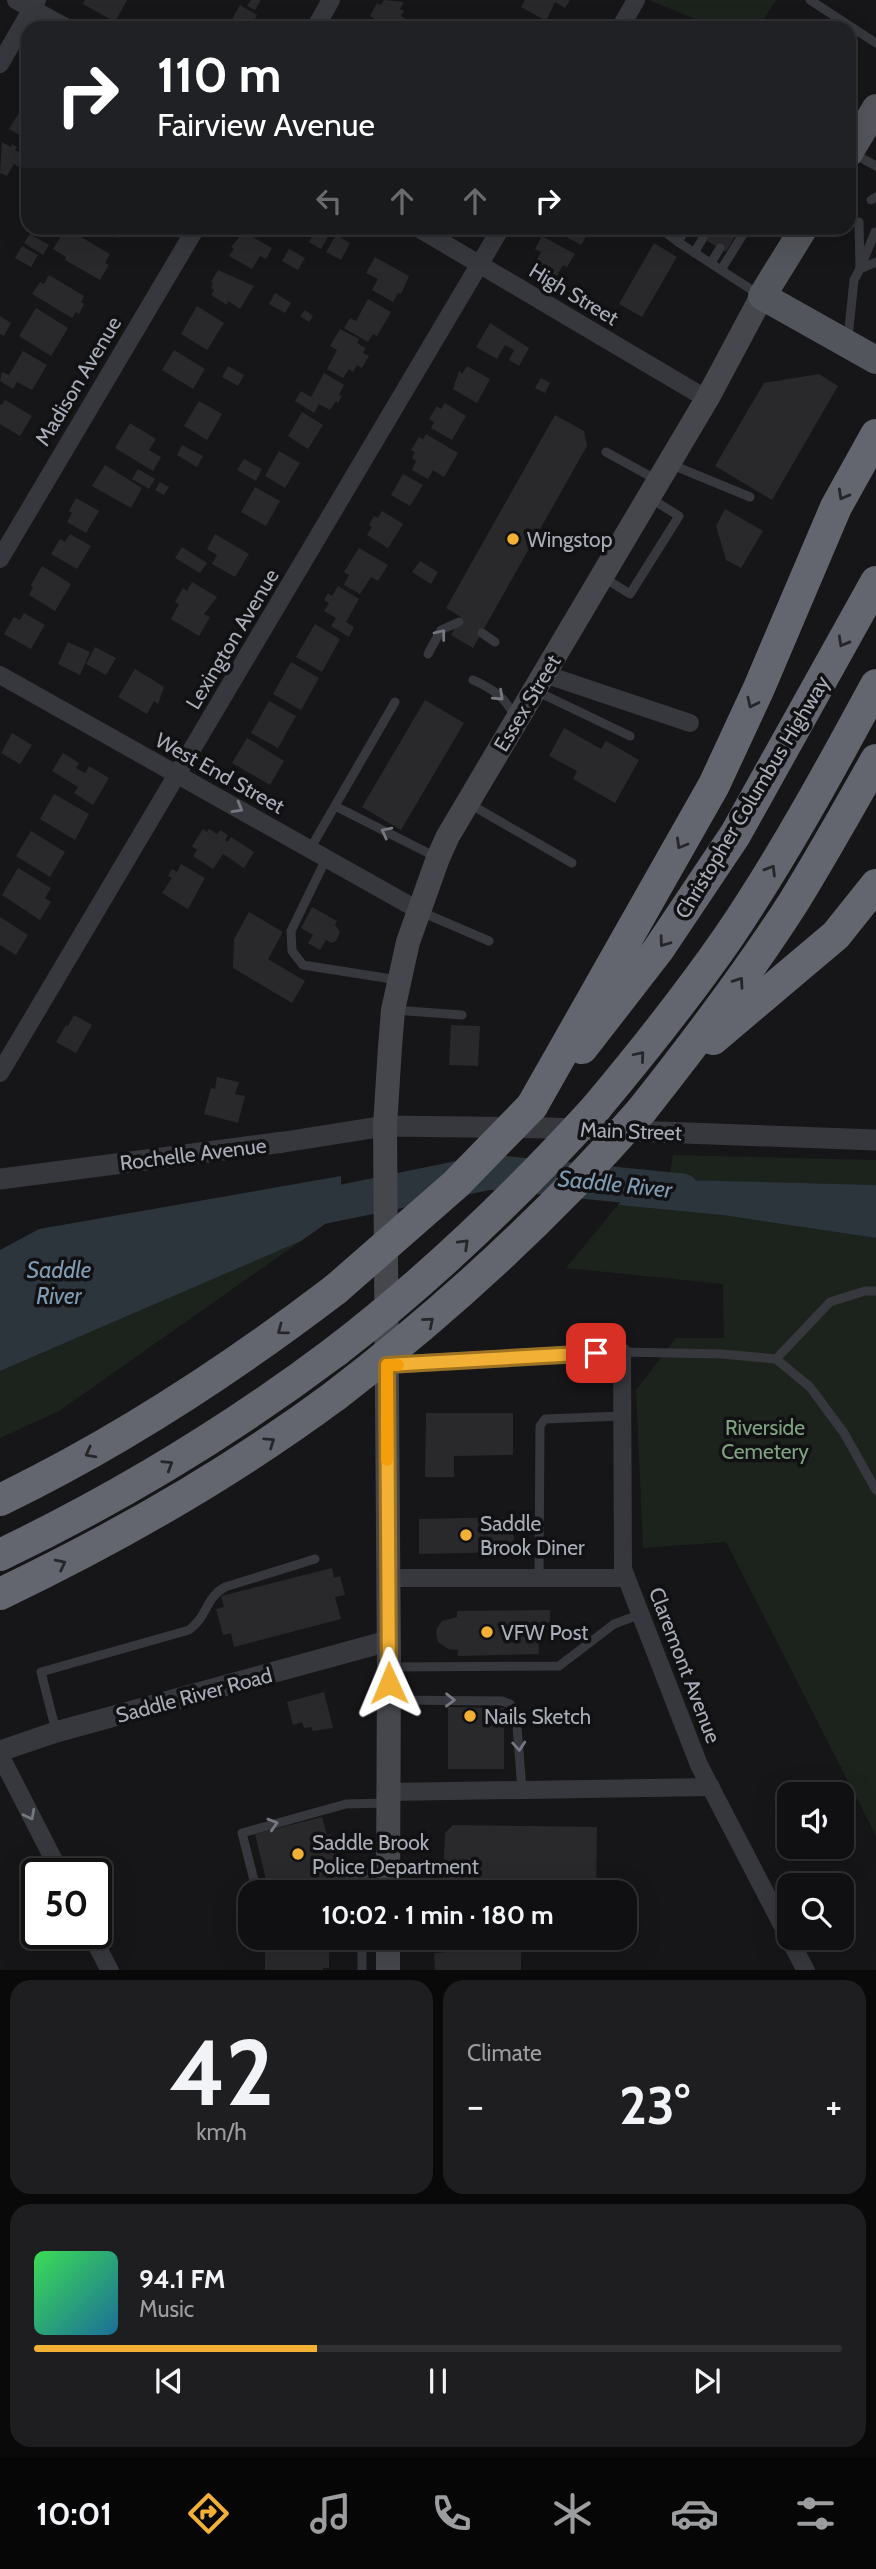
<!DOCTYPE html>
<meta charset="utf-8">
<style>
:root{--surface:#101012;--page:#1e1e20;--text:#f1f3f6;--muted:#9c9d9f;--line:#303032;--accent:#f2b134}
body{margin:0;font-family:Cabin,sans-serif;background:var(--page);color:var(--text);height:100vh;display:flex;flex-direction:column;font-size:26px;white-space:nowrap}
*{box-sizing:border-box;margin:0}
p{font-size:23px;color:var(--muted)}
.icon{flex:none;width:38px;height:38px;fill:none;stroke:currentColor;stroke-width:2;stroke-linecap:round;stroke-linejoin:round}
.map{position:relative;height:1970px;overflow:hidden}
.sheet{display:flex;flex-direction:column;gap:10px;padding:10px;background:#09090a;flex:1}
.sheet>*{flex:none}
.top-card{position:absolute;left:21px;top:21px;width:835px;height:214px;border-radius:21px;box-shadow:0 7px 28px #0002,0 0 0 2px var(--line);background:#202124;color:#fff;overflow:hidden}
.tools{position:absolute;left:777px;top:1782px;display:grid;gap:14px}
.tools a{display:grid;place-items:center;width:77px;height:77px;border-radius:14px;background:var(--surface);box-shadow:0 7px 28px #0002,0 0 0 2px var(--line);font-size:35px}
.speed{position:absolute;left:21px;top:1858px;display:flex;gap:14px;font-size:35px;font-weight:700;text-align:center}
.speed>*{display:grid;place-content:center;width:91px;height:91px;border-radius:50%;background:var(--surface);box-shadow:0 7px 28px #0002,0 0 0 2px var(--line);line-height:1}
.speed .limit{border:4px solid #111;border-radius:10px;background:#fff;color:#111}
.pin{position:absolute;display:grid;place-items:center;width:60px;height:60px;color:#fff;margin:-30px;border-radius:14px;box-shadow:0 4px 10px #0006}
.me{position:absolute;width:77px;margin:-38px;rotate:359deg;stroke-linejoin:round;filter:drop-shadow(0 0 5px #0008)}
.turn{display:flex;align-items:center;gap:24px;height:147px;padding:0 21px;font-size:32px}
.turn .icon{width:91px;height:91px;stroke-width:2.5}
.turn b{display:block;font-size:49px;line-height:60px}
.lanes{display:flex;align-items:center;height:66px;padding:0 21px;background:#0003;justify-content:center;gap:35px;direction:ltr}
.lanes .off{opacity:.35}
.big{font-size:52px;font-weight:700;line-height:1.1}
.sheet .widget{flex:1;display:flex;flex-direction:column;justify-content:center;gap:10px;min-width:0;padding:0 24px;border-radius:21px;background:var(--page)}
.sheet .dial{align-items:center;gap:0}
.dial b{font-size:91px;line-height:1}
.song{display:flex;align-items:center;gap:21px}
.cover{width:84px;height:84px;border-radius:10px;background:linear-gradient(135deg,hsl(130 70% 55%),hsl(200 70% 35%))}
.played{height:7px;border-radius:4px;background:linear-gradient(90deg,var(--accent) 35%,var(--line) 35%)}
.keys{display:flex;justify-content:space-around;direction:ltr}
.heat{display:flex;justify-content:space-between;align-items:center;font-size:38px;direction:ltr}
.sheet .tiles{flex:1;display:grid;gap:10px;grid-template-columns:1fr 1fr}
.widget:last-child{grid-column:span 2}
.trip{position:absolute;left:238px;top:1880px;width:399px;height:70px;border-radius:21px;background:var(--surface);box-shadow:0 7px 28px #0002,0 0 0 2px var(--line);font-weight:700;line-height:70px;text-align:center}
.menu{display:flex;height:112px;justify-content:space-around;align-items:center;background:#060607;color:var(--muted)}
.menu .icon{width:49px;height:49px}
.menu .selected{color:var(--accent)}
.menu b{font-size:32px;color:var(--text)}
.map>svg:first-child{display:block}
.green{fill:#1c231d}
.water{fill:#2c353c}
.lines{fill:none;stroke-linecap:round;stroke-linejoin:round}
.river{stroke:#2c353c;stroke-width:35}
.building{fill:#29292c}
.service{stroke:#37383d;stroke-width:9}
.minor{stroke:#37383d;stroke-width:18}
.tertiary{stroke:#37383d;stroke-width:21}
.secondary{stroke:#45474d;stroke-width:24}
.primary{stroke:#53555c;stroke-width:28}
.motorway{stroke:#63666e;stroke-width:32}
.motorway-bridge{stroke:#63666e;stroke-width:32}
.oneway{stroke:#26262a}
.oneway2{stroke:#757881}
.route-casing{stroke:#9d7322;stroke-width:18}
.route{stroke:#f2b134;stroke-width:12}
.slow{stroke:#f59e0b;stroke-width:12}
.poi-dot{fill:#f2b134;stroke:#111113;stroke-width:2.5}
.labels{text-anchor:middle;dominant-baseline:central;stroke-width:7;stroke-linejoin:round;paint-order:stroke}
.street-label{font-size:21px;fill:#a8adb8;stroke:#111113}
.poi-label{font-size:21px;fill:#a8adb8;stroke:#111113;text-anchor:start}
.park-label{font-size:21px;fill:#7fa381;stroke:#111113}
.water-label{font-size:23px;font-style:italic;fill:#7f9bb3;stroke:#111113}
</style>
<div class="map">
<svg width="876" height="1971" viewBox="0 0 876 1971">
<rect width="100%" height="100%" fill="#161618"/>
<g class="green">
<polygon points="649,0 776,0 758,28 717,28"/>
<polygon points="673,1155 876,1160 876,1185 669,1180"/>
<polygon points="618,1205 722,1215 876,1238 876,1836 726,1542 643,1548 636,1390 676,1338 724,1338 723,1284 566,1268"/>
<polygon points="301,1241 59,1411 0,1438 0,1371"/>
</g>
<g class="water">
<polygon points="341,1176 341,1213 301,1241 0,1371 0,1250 39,1229"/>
<polygon points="644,1179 876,1185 876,1238 722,1215 618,1205"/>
</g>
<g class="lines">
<polyline class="river" points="295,1212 490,1172 682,1191"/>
</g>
<g class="building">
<polygon points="85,0 127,0 115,22 83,4"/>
<polygon points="251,0 261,0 255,10 247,6"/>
<polygon points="384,0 404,2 400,9 404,11 401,16 406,19 401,28 377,28 371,24 374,18 370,16 377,3 381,5"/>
<polygon points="525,0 570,0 565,8 555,2 546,21 521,7"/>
<polygon points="240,5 257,15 250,28 227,28"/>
<polygon points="775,19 791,28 770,28"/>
<polygon points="25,103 28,105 28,140 9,129"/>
<polygon points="2,142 11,147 12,144 17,147 15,150 26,156 19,167 14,164 7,176 0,173"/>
<polygon points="66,228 110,254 105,263 109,265 100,280 65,260 66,257 53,249"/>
<polygon points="100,228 129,228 127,231 124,230 119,238"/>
<polygon points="317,228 330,233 321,249 309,242"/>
<polygon points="555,228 591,228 581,245 554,230"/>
<polygon points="685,228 740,228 726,252"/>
<polygon points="244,232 272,248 266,259 260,256 252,269 229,256 234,249 231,247"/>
<polygon points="30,234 49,245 43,255 24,243"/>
<polygon points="336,235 350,243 341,260 326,252"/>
<polygon points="542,236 575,254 567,267 563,265 555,279 533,267 541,252 535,249"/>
<polygon points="654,243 677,257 642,317 619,304"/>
<polygon points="22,246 38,255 31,267 15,258"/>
<polygon points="289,249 305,258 298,270 282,261"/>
<polygon points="375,257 409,276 401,294 398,293 393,302 372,290 378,279 366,273"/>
<polygon points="218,270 254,286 240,309 228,301 227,305 211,295 214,290 211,288 213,283 211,282"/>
<polygon points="49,275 84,296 81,302 84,304 79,314 76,312 72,318 32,294 40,282 44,284"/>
<polygon points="275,293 291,303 285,313 269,304"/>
<polygon points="368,299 391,312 377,336 373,334 368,342 344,328 350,318 356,321"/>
<polygon points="197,306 224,323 207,350 181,334"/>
<polygon points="36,308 68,328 51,356 19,336"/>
<polygon points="305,310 313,316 309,322 300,316"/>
<polygon points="0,316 11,323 4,336 0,334"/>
<polygon points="490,323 529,348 519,366 509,360 514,350 505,345 497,359 476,347"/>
<polygon points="340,329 359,339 357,343 366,348 363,353 369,356 362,368 357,365 353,372 349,369 343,378 327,369 337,350 330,346"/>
<polygon points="174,350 205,369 193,389 162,370"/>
<polygon points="23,351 47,365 32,390 17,382 13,389 0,381 2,372 9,375"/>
<polygon points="228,366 244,375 238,386 222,377"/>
<polygon points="467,366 490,379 477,403 453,389 459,371 462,374"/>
<polygon points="324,373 344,385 339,395 342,396 338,403 336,401 330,410 319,404 314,413 295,401 301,391 311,397"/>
<polygon points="819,374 838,386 772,500 715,466 764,383"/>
<polygon points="541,378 550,383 545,393 535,388"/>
<polygon points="5,400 32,416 20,436 0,424 0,404 2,405"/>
<polygon points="199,401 222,414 207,440 184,426"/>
<polygon points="445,403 466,416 452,440 431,428 434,422 429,419 437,406 441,409"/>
<polygon points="302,412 323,425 308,449 288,436"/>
<polygon points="555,415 584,431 587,446 473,648 451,635 461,617 446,608"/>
<polygon points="130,423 156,439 149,450 161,457 153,471 115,448"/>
<polygon points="426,434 458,453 444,477 433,470 428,479 412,470 416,461 412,458 415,452 411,450 419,437 423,439"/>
<polygon points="182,445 203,456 197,467 177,455"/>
<polygon points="279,451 300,463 285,488 265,476"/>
<polygon points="244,459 262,469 256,481 237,470"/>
<polygon points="105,465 142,488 131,508 92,486"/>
<polygon points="138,469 155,479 149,489 132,479"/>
<polygon points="403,474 423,485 410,506 391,495"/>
<polygon points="160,482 169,487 164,495 155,490"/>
<polygon points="255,487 280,501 266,526 241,512"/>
<polygon points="76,498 99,511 86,533 67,522 72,513 69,511"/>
<polygon points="725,509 763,531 741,568 726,560 716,526"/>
<polygon points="382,511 403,524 388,548 367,535 372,527 369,525 374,516 378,518"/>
<polygon points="70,534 91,546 77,569 51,554 60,539 65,542"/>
<polygon points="215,534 249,554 235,577 212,564 217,555 207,549"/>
<polygon points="182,547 207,563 200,573 175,558"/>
<polygon points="359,548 388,565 378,581 371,577 360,594 344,585 349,575 344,572"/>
<polygon points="420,561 438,572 431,584 412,572"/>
<polygon points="42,566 71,584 55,611 29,595 33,587 31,585"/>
<polygon points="192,582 217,597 204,614 210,617 199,636 171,619 179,604 175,602 183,588 187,591"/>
<polygon points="338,586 359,599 346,622 354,627 349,637 331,626 336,618 324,611 329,603 324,600 328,593 332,596"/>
<polygon points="24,613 45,625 31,649 4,634 14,617 20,620"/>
<polygon points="315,624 340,639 322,672 296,657"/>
<polygon points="68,642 90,652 80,675 58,664"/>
<polygon points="95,647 116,658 106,675 86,664"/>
<polygon points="291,662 319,678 301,710 273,694"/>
<polygon points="135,669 164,687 158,704 154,701 147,714 118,697"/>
<polygon points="425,700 464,723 401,830 362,807"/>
<polygon points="269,701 296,716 278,748 251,733"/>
<polygon points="564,728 601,749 606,741 639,760 615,803 573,779 577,771 549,756"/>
<polygon points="12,733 32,745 20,764 1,753"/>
<polygon points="247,738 284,761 270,785 232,763"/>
<polygon points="63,753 79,763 76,768 85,773 89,766 109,778 93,805 74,793 78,787 52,771"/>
<polygon points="54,794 89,814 75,840 40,819"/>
<polygon points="203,829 207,832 209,829 217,834 220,830 228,835 225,840 228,842 231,837 254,852 244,868 223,854 213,869 193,856 197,850 192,846"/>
<polygon points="31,831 65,852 50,877 16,856"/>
<polygon points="181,864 205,878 188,909 162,893 172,878 168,876 172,869 177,872"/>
<polygon points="18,868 51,888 45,898 51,902 40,920 2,895"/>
<polygon points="312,907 337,921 335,925 340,932 336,941 331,943 326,940 320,950 308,943 313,935 301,928"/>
<polygon points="249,912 283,932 268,959 305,981 292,1003 233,968 234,939"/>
<polygon points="0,917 28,935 16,955 0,945"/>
<polygon points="74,1015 92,1025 76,1053 56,1042 66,1025 68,1026"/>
<polygon points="451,1025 480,1026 478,1066 449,1065"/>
<polygon points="217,1077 239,1082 235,1094 245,1096 238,1123 204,1114 211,1088 215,1089"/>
<polygon points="426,1413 513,1413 513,1455 454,1456 454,1477 425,1477"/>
<polygon points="513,1517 514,1552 419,1554 419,1519"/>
<polygon points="332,1568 334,1578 340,1576 345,1595 335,1597 341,1619 234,1647 231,1633 223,1635 216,1609 224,1607 221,1596"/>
<polygon points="550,1610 550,1630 538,1630 539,1654 458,1656 458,1650 448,1649 438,1642 436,1634 437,1628 442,1621 457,1617 457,1611"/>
<polygon points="324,1692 333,1728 313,1731 311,1727 304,1728 302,1722 293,1725 287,1702"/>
<polygon points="448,1707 504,1708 504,1769 448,1769"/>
<polygon points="322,1817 327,1835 331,1834 341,1874 269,1892 255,1834"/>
<polygon points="453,1825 597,1827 596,1892 451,1889 443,1877 445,1833"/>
<polygon points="265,1937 325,1937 325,1941 329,1941 329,1968 323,1968 323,1971 265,1971"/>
<polygon points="521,1947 521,1971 435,1971 434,1953"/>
</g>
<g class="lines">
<g class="service">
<polyline points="810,0 876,43"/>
<polyline points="854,154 876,166"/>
<polyline points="871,200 876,197"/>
<polyline points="859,222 860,269 875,232"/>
<polyline points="660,228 678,242 758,294"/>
<polyline points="678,242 686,228"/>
<polyline points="694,253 703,238"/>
<polyline points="711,263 720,248"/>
<polyline points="721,270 747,228"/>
<polyline points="848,338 854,280 860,269 876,262"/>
<polyline points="606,452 657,480"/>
<polyline points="670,464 750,497"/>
<polyline points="603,577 630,594 679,516 650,498"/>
<polyline points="482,633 495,642"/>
<polyline points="428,654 441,630 459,622"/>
<path d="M473,680C493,689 505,697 515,717"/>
<polyline points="536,691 630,736"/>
<polyline points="468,803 572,863"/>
<polyline points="335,806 436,857"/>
<polyline points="310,849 395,702"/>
<polyline points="326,859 291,931 292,951 303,965 398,980"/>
<polyline points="419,911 489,941"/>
<polyline points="394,1010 462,1015"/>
<polyline points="622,1352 722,1354 776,1359 810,1387 844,1433 876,1490"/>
<polyline points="776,1359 830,1302 865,1291 876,1291"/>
<polyline points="539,1578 540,1426 545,1419 622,1416"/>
<polyline points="391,1667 559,1666 614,1624 641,1614"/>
<polyline points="390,1700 502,1701 510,1704 516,1713 522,1790"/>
<path d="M56,1731L41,1672L189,1630C208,1616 205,1598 225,1587L315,1559"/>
<polyline points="257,1892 242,1833 346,1804 386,1803"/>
<polyline points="298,1892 386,1868"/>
<polyline points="362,1971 362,1937"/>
</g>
<g class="minor">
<polyline points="16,0 67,28"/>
<polyline points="315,28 331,0"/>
<polyline points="620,28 636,0"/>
<polyline points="0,64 37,0"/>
<polyline points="418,228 707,399"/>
<polyline points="0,559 196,228"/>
<polyline points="544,674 690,723"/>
<polyline points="0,675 418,910"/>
<polyline points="0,1073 501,228"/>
<polyline points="387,1365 622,1352 623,1569 699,1765 806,1971"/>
<polyline points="388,1578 626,1578"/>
<polyline points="0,1755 61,1874"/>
<polyline points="388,1792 711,1787"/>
<polyline points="91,1934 110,1971"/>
</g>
<g class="tertiary">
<polyline points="0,1179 284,1142 385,1126 550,1128 876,1140"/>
<polyline points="0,1751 56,1732 388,1641"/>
</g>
<g class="secondary">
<polyline points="388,1892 389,1667 385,1126 390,1047 393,1010 408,942 438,858 448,836 707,399 762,296"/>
<polyline points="388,1971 388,1937"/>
</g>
<g class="primary">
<polyline points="849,153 876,108"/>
<polyline points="804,228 762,296 876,360"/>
</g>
<g class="motorway">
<polyline points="713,1039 836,935 876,885"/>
<polyline points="582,1048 658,950 735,835 876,582"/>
<polyline points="532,1106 714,785 759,688 836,507 876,435"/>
<path d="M596,1108C642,1053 686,998 727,939C782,858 829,772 876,685"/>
<path d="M642,1110C695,1043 747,975 793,903C822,856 849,808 876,760"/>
<path d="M0,1500C120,1442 230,1370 336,1289"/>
<path d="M0,1555C119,1498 231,1430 336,1351"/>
<path d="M0,1594C119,1537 231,1473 336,1395"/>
</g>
<g class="motorway-bridge">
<polyline points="336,1289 456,1184 532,1106"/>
<path d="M336,1351C431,1278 516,1196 596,1108"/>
<path d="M336,1395C448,1309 549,1216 642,1110"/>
</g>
</g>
<defs><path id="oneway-chevron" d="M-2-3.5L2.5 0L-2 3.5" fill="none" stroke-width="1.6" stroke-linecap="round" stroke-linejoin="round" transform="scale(1.75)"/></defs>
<g class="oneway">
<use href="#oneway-chevron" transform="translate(843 495) rotate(119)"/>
<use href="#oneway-chevron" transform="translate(843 642) rotate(119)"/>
<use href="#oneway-chevron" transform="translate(752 703) rotate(115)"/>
<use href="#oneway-chevron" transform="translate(681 844) rotate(120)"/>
<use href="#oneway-chevron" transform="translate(771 870) rotate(-59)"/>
<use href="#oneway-chevron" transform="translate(664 942) rotate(126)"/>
<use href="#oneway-chevron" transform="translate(739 982) rotate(-55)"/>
<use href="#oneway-chevron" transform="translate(640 1056) rotate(-50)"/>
<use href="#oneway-chevron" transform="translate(464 1244) rotate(-44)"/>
<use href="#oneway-chevron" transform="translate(429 1322) rotate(-40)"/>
<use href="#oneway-chevron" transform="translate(282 1330) rotate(143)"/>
<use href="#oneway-chevron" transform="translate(270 1442) rotate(-34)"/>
<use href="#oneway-chevron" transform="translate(90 1453) rotate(152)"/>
<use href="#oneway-chevron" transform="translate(168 1465) rotate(-32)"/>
<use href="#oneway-chevron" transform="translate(61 1564) rotate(-27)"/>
</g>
<g class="oneway2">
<use href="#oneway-chevron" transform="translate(441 634) rotate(-52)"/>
<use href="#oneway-chevron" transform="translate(499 696) rotate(43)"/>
<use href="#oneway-chevron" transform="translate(238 808) rotate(30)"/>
<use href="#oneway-chevron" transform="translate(386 832) rotate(-153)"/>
<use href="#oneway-chevron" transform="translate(450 1700) rotate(1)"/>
<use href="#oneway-chevron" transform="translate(519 1746) rotate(86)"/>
<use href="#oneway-chevron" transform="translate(30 1815) rotate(63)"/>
<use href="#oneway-chevron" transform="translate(273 1824) rotate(-16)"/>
</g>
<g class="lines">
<g class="route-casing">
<polyline id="route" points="389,1683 387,1365 596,1353"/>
</g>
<use href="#route" class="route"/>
<polyline class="slow" points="387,1460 387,1365 398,1365"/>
</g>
<g class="poi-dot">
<circle cx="513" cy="539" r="7"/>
<circle cx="466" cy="1535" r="7"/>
<circle cx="487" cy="1632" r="7"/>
<circle cx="470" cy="1716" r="7"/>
<circle cx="298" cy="1854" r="7"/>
</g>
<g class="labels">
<g class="street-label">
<text transform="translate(574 294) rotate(31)">High Street</text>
<text transform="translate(78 381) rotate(-59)">Madison Avenue</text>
<text transform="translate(232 639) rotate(-59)">Lexington Avenue</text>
<text transform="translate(527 703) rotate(-59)">Essex Street</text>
<text transform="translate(220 773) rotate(29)">West End Street</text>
<text transform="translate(752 797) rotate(-59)">Christopher Columbus Highway</text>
<text transform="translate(631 1131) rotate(2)">Main Street</text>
<text transform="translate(193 1154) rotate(-7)">Rochelle Avenue</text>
<text transform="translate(685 1665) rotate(69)">Claremont Avenue</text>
<text transform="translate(194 1695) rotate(-15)">Saddle River Road</text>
</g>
<g class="poi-label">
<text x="527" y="539">Wingstop</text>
<text x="480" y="1523">Saddle<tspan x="480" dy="24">Brook Diner</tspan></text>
<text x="501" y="1632">VFW Post</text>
<text x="484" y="1716">Nails Sketch</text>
<text x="312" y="1842">Saddle Brook<tspan x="312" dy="24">Police Department</tspan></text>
</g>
<g class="park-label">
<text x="765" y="1427">Riverside<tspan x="765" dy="24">Cemetery</tspan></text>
</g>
<g class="water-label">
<text transform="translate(615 1184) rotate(6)">Saddle River</text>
<text x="59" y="1270">Saddle<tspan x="59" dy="26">River</tspan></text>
</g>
</g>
</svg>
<div class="tools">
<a><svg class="icon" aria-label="sound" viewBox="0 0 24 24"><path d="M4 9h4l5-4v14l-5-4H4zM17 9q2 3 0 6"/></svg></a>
<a><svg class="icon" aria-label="search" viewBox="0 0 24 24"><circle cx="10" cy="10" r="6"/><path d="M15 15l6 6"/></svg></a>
</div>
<div class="speed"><div class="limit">50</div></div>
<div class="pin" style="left:596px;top:1353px;background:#d93025"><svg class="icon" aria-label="arrive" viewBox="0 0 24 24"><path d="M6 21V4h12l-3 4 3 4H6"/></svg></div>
<svg class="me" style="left:389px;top:1683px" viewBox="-20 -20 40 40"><path d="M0-17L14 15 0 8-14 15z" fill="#f2b134" stroke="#fff" stroke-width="4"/></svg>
<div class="trip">10:02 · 1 min · 180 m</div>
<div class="top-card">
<div class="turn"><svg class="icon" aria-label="right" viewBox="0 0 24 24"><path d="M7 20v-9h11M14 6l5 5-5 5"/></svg><div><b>110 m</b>Fairview Avenue</div></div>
<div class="lanes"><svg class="icon off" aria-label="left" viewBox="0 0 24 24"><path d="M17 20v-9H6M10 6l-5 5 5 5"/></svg><svg class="icon off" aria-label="ahead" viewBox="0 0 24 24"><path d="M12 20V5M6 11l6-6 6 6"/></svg><svg class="icon off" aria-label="ahead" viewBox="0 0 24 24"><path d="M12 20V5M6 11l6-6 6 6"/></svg><svg class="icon" aria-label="right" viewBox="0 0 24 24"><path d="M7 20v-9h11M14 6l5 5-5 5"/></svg></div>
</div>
</div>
<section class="sheet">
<div class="tiles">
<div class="widget dial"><b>42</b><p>km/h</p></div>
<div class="widget"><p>Climate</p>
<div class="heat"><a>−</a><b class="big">23°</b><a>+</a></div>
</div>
<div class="widget">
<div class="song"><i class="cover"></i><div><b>94.1 FM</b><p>Music</p></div></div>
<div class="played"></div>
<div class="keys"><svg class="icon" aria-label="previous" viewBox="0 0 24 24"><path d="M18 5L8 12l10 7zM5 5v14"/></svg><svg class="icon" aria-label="pause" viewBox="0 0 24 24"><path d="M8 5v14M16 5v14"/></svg><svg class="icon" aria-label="next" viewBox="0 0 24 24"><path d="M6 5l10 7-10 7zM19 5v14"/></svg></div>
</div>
</div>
</section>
<nav class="menu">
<b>10:01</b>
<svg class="icon selected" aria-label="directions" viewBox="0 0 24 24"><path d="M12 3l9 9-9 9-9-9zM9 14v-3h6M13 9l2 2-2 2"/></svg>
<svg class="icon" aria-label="music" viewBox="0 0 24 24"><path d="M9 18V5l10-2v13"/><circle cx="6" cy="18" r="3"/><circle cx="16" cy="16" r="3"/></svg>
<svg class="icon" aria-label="phone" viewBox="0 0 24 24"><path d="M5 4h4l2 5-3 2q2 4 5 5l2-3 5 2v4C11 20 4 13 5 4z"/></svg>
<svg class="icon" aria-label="climate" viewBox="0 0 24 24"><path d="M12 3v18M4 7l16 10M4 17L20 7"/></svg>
<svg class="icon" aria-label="car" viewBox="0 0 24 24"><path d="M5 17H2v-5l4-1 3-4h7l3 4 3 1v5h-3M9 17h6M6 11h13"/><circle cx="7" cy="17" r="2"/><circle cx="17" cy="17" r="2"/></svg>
<svg class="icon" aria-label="filters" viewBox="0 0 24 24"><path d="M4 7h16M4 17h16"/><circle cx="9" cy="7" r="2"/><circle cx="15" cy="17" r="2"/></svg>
</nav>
